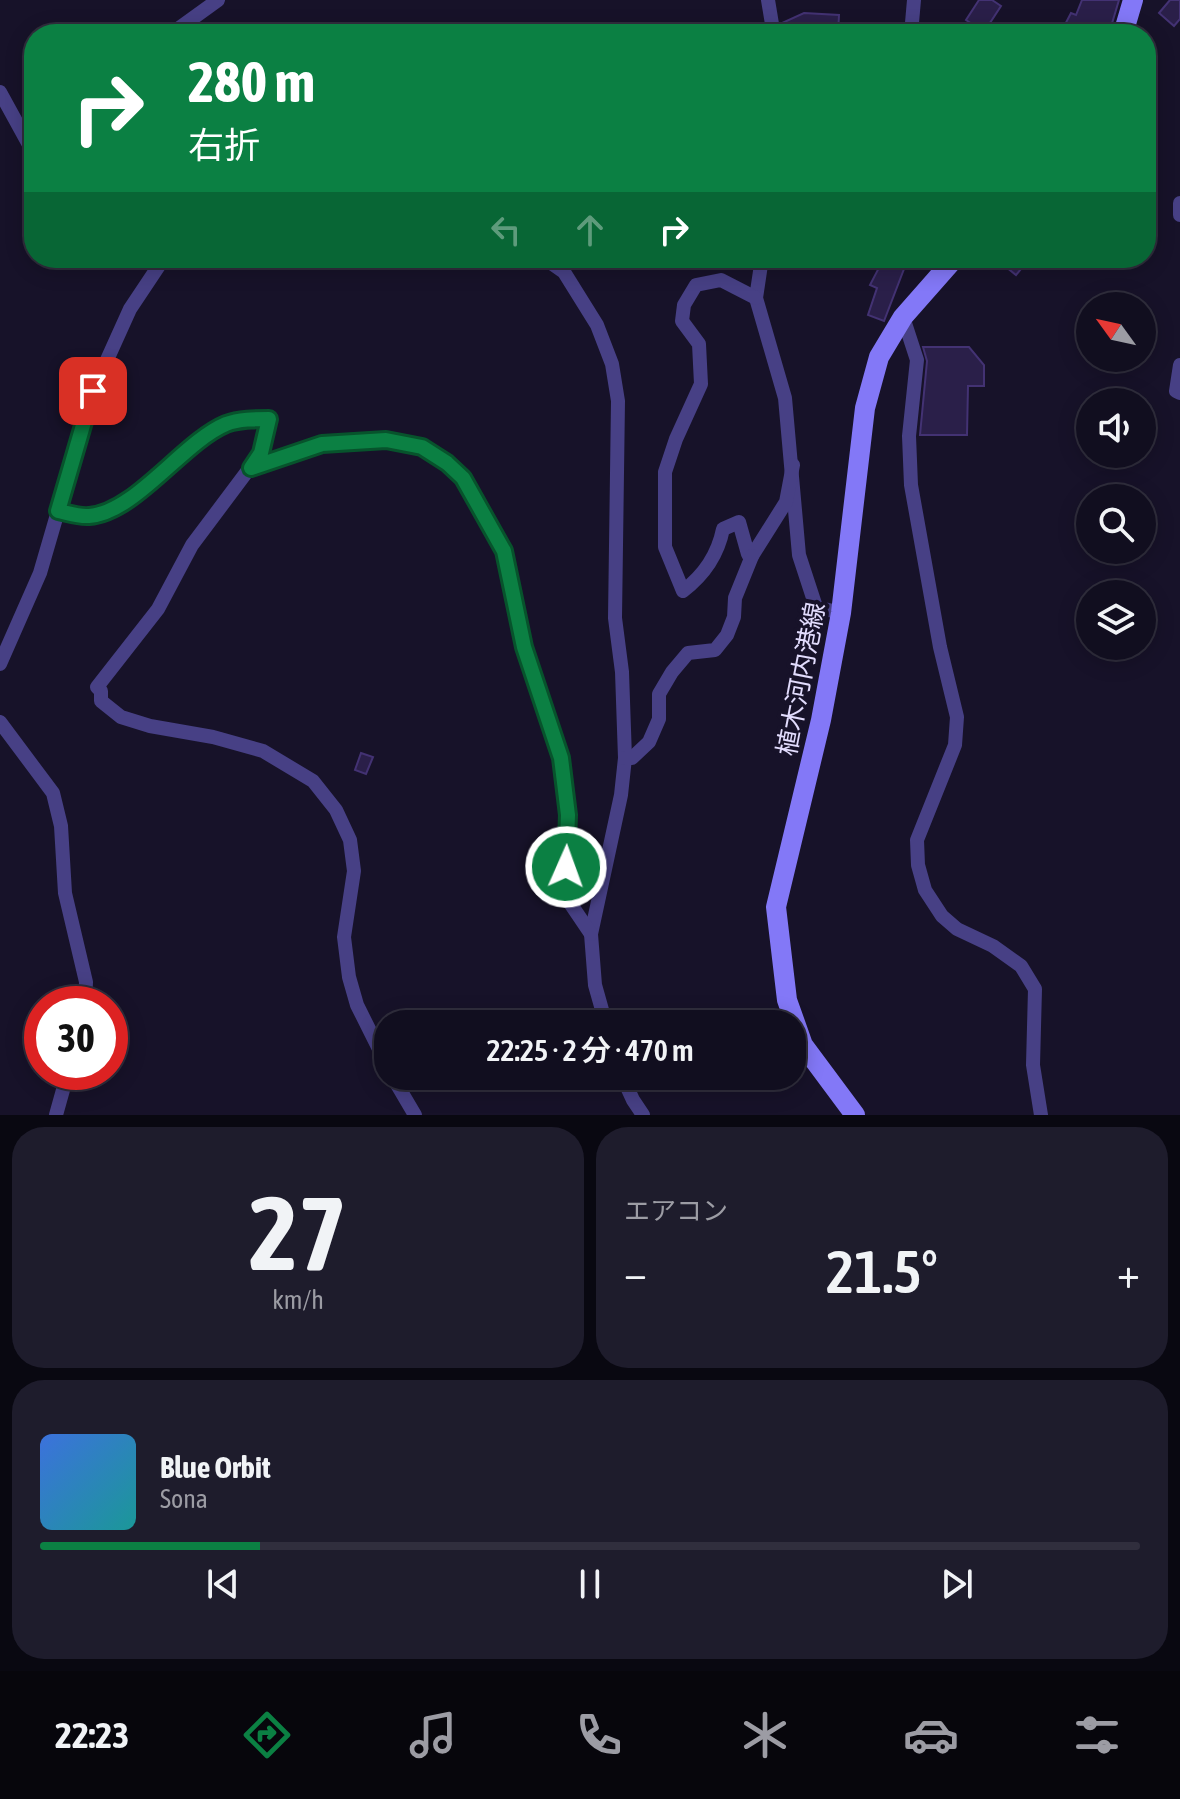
<!DOCTYPE html>
<html lang="ja">
<meta charset="utf-8">
<style>
:root{--surface:#110e1f;--page:#1e1c2c;--text:#f1f3f6;--muted:#9c9ca4;--line:#302e3d;--accent:#0b8043}
body{margin:0;font-family:"Asap Condensed","Noto Sans JP",sans-serif;background:var(--page);color:var(--text);height:100vh;display:flex;flex-direction:column;font-size:30px;white-space:nowrap}
*{box-sizing:border-box;margin:0}
p{font-size:26px;color:var(--muted)}
.icon{flex:none;width:44px;height:44px;fill:none;stroke:currentColor;stroke-width:2;stroke-linecap:round;stroke-linejoin:round}
.map{position:relative;height:1115px;overflow:hidden}
.drawer{display:flex;flex-direction:column;gap:12px;padding:12px;background:#090811;flex:1}
.drawer>*{flex:none}
.hud{position:absolute;left:24px;top:24px;width:1132px;height:244px;border-radius:32px;box-shadow:0 4px 20px #0003,0 0 0 2px var(--line);background:#0b8043;color:#fff;overflow:hidden}
.needle{width:52px;rotate:303deg}
.fabs{position:absolute;left:1076px;top:292px;display:grid;gap:16px}
.fabs a{display:grid;place-items:center;width:80px;height:80px;border-radius:50%;background:var(--surface);box-shadow:0 4px 20px #0003,0 0 0 2px var(--line);font-size:40px}
.speed{position:absolute;left:24px;top:986px;display:flex;gap:16px;font-size:40px;font-weight:700;text-align:center}
.speed>*{display:grid;place-content:center;width:104px;height:104px;border-radius:50%;background:var(--surface);box-shadow:0 4px 20px #0003,0 0 0 2px var(--line);line-height:1}
.speed .limit{border:12px solid #d22;background:#fff;color:#111}
.pin{position:absolute;display:grid;place-items:center;width:68px;height:68px;color:#fff;margin:-34px;border-radius:16px;box-shadow:0 4px 12px #0006}
.me{position:absolute;width:88px;margin:-44px;rotate:2deg;stroke-linejoin:round;filter:drop-shadow(0 0 6px #0008)}
.turn{display:flex;align-items:center;gap:28px;height:168px;padding:0 32px;font-size:36px}
.turn .icon{width:104px;height:104px;stroke-width:2.5}
.turn b{display:block;font-size:56px;line-height:68px}
.lanes{display:flex;align-items:center;height:76px;padding:0 32px;background:#0003;justify-content:center;gap:40px;direction:ltr}
.lanes .off{opacity:.35}
.big{font-size:60px;font-weight:600;line-height:1.1}
.drawer .card{flex:1;display:flex;flex-direction:column;justify-content:center;gap:12px;min-width:0;padding:0 28px;border-radius:32px;background:var(--page)}
.drawer .dial{align-items:center;gap:0}
.dial b{font-size:104px;line-height:1}
.song{display:flex;align-items:center;gap:24px}
.cover{width:96px;height:96px;border-radius:12px;background:linear-gradient(135deg,hsl(220 70% 55%),hsl(180 70% 35%))}
.played{height:8px;border-radius:4px;background:linear-gradient(90deg,var(--accent) 20%,var(--line) 20%)}
.keys{display:flex;justify-content:space-around;direction:ltr}
.heat{display:flex;justify-content:space-between;align-items:center;font-size:44px;direction:ltr}
.drawer .tiles{flex:1;display:grid;gap:12px;grid-template-columns:1fr 1fr}
.card:last-child{grid-column:span 2}
.trip{position:absolute;left:374px;top:1010px;width:432px;height:80px;border-radius:32px;background:var(--surface);box-shadow:0 4px 20px #0003,0 0 0 2px var(--line);font-weight:600;line-height:80px;text-align:center}
.dock{display:flex;height:128px;justify-content:space-around;align-items:center;background:#07060c;color:var(--muted)}
.dock .icon{width:56px;height:56px}
.dock .active{color:var(--accent)}
.dock b{font-size:36px;color:var(--text)}
.map>svg:first-child{display:block}
.building{fill:#2a1f49;stroke:#433273;stroke-width:2}
.lines{fill:none;stroke-linecap:round;stroke-linejoin:round}
.street{stroke:#474085;stroke-width:14}
.secondary{stroke:#8378f7;stroke-width:20}
.route-casing{stroke:#07532c;stroke-width:20}
.route{stroke:#0b8043;stroke-width:14}
.labels{text-anchor:middle;dominant-baseline:central;stroke-width:8;stroke-linejoin:round;paint-order:stroke}
.street-label{font-size:26px;fill:#e2dcfd;stroke:#171229}
</style>
<div class="map">
<svg width="1180" height="1115" viewBox="0 0 1180 1115">
<rect width="100%" height="100%" fill="#171229"/>
<g class="building">
<polygon points="979,0 992,0 1001,6 984,32 966,20"/>
<polygon points="1082,0 1119,0 1110,30 1099,25 1094,34 1060,34 1071,13 1076,15"/>
<polygon points="1170,0 1180,0 1180,19 1174,26 1159,13"/>
<polygon points="804,13 839,15 838,34 786,34 782,23"/>
<polygon points="884,258 904,269 884,321 868,315 877,288 870,285"/>
<polygon points="995,258 1030,258 1016,275"/>
<polygon points="923,347 969,347 984,365 984,386 968,386 967,435 920,435 927,361"/>
<polygon points="361,753 373,757 366,774 355,770"/>
</g>
<g class="lines">
<g class="street">
<polyline points="171,34 218,0"/>
<polyline points="764,34 772,24 768,0"/>
<polyline points="911,34 914,0"/>
<polyline points="0,92 34,154"/>
<polyline points="1180,203 1180,215"/>
<polyline points="544,258 564,272 597,325 612,364 618,401 615,618 622,672 625,758 621,795 591,934 595,985 606,1024"/>
<polyline points="762,258 756,298 785,398 799,555 816,607 841,613"/>
<path d="M756,298L721,280L696,285L684,305L682,321L699,344L701,384L676,439L665,472V547L683,591C704,575 718,554 723,529L739,522L748,554L752,556L786,502L793,465"/>
<polyline points="903,317 917,360 909,436 911,485 940,647 957,717 955,745 917,840 918,865 925,890 942,916 957,929 993,946 1021,966 1035,989 1033,1065 1041,1115"/>
<polyline points="1180,365 1176,391 1180,393"/>
<polyline points="251,468 322,444 386,440 422,447 447,463 463,478 504,551 524,647 561,758 568,815 568,900 591,934"/>
<polyline points="58,511 86,517 108,512 164,472 176,458 225,425 251,419 269,419 261,453 192,545 158,609 97,687 101,691 101,701 121,717 150,726 213,737 263,751 313,781 336,810 350,840 354,871 344,937 349,977 357,1005 388,1067"/>
<polyline points="0,664 40,573 93,391 130,309 164,258"/>
<polyline points="0,722 53,793 61,826 65,893 86,982 85,1004"/>
<polyline points="625,758 632,758 649,742 659,719 659,694 672,672 688,653 715,650 727,635 734,617 735,598 752,556"/>
<polyline points="392,1076 415,1115"/>
<polyline points="622,1076 633,1100 643,1115"/>
<polyline points="56,1115 68,1072"/>
</g>
<g class="secondary">
<polyline points="1123,34 1133,0"/>
<polyline points="855,1115 803,1045 787,1000 776,907 821,720 841,613 865,408 879,357 903,317 955,258"/>
</g>
</g>
<g class="lines">
<g class="route-casing">
<path id="route" d="M93,391L58,511C68,513 79,517 89,516C135,513 183,442 226,424C239,419 255,419 269,419L261,453L251,468L322,444L386,440L422,447L447,463L463,478L504,551L524,647L561,758L568,815L566,867"/>
</g>
<use href="#route" class="route"/>
</g>
<g class="labels">
<g class="street-label">
<text transform="translate(801 679) rotate(-79)">植木河内港線</text>
</g>
</g>
</svg>
<div class="fabs">
<a><svg class="needle" viewBox="-14 -14 28 28"><path d="M0-13l5 13h-10z" fill="#e53935"/><path d="M0 13l5-13h-10z" fill="#9c9ca4"/></svg></a>
<a><svg class="icon" aria-label="sound" viewBox="0 0 24 24"><path d="M4 9h4l5-4v14l-5-4H4zM17 9q2 3 0 6"/></svg></a>
<a><svg class="icon" aria-label="search" viewBox="0 0 24 24"><circle cx="10" cy="10" r="6"/><path d="M15 15l6 6"/></svg></a>
<a><svg class="icon" aria-label="layers" viewBox="0 0 24 24"><path d="M12 4l9 5-9 5-9-5zM3 14l9 5 9-5"/></svg></a>
</div>
<div class="speed"><div class="limit">30</div></div>
<div class="pin" style="left:93px;top:391px;background:#d93025"><svg class="icon" aria-label="arrive" viewBox="0 0 24 24"><path d="M6 21V4h12l-3 4 3 4H6"/></svg></div>
<svg class="me" style="left:566px;top:867px" viewBox="-20 -20 40 40"><circle r="17" fill="#0b8043" stroke="#fff" stroke-width="3"/><path d="M0-11L8 9 0 5-8 9z" fill="#fff"/></svg>
<div class="trip">22:25 · 2 分 · 470 m</div>
<div class="hud">
<div class="turn"><svg class="icon" aria-label="right" viewBox="0 0 24 24"><path d="M7 20v-9h11M14 6l5 5-5 5"/></svg><div><b>280 m</b>右折</div></div>
<div class="lanes"><svg class="icon off" aria-label="left" viewBox="0 0 24 24"><path d="M17 20v-9H6M10 6l-5 5 5 5"/></svg><svg class="icon off" aria-label="ahead" viewBox="0 0 24 24"><path d="M12 20V5M6 11l6-6 6 6"/></svg><svg class="icon" aria-label="right" viewBox="0 0 24 24"><path d="M7 20v-9h11M14 6l5 5-5 5"/></svg></div>
</div>
</div>
<section class="drawer">
<div class="tiles">
<div class="card dial"><b>27</b><p>km/h</p></div>
<div class="card"><p>エアコン</p>
<div class="heat"><a>−</a><b class="big">21.5°</b><a>+</a></div>
</div>
<div class="card">
<div class="song"><i class="cover"></i><div><b>Blue Orbit</b><p>Sona</p></div></div>
<div class="played"></div>
<div class="keys"><svg class="icon" aria-label="previous" viewBox="0 0 24 24"><path d="M18 5L8 12l10 7zM5 5v14"/></svg><svg class="icon" aria-label="pause" viewBox="0 0 24 24"><path d="M8 5v14M16 5v14"/></svg><svg class="icon" aria-label="next" viewBox="0 0 24 24"><path d="M6 5l10 7-10 7zM19 5v14"/></svg></div>
</div>
</div>
</section>
<nav class="dock">
<b>22:23</b>
<svg class="icon active" aria-label="directions" viewBox="0 0 24 24"><path d="M12 3l9 9-9 9-9-9zM9 14v-3h6M13 9l2 2-2 2"/></svg>
<svg class="icon" aria-label="music" viewBox="0 0 24 24"><path d="M9 18V5l10-2v13"/><circle cx="6" cy="18" r="3"/><circle cx="16" cy="16" r="3"/></svg>
<svg class="icon" aria-label="phone" viewBox="0 0 24 24"><path d="M5 4h4l2 5-3 2q2 4 5 5l2-3 5 2v4C11 20 4 13 5 4z"/></svg>
<svg class="icon" aria-label="climate" viewBox="0 0 24 24"><path d="M12 3v18M4 7l16 10M4 17L20 7"/></svg>
<svg class="icon" aria-label="car" viewBox="0 0 24 24"><path d="M5 17H2v-5l4-1 3-4h7l3 4 3 1v5h-3M9 17h6M6 11h13"/><circle cx="7" cy="17" r="2"/><circle cx="17" cy="17" r="2"/></svg>
<svg class="icon" aria-label="filters" viewBox="0 0 24 24"><path d="M4 7h16M4 17h16"/><circle cx="9" cy="7" r="2"/><circle cx="15" cy="17" r="2"/></svg>
</nav>
